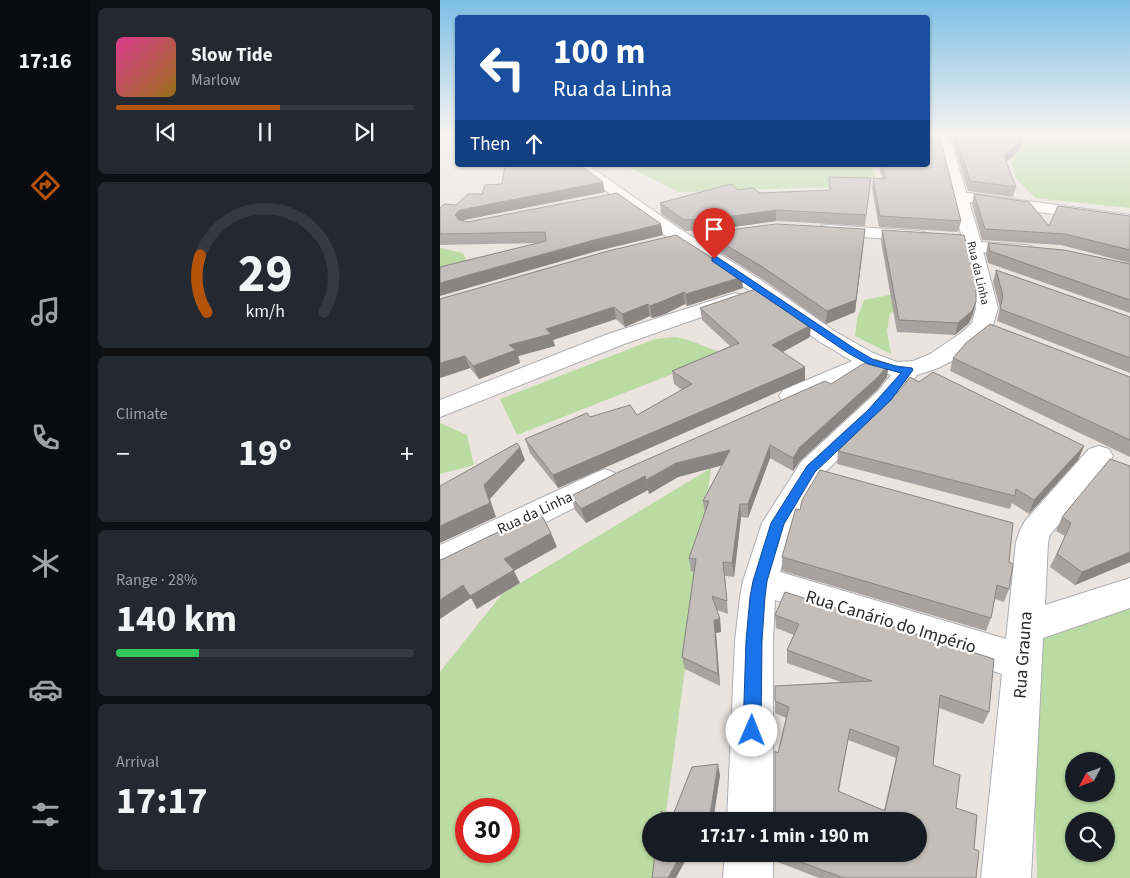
<!DOCTYPE html>
<meta charset="utf-8">
<style>
:root{--surface:#171b24;--page:#242831;--text:#f1f3f6;--muted:#9ea1a6;--line:#363941;--accent:#b45309}
body{margin:0;font-family:"Source Sans 3",sans-serif;background:var(--page);color:var(--text);height:100vh;display:flex;flex-direction:column;font-size:19px;white-space:nowrap}
*{box-sizing:border-box;margin:0}
p{font-size:16px;color:var(--muted)}
.icon{flex:none;width:28px;height:28px;fill:none;stroke:currentColor;stroke-width:2;stroke-linecap:round;stroke-linejoin:round}
.map{position:relative;flex:1;overflow:hidden}
.side{display:flex;flex-direction:column;gap:8px;padding:8px;background:#0d0f14;width:350px}
.side>*{flex:none}
.banner{position:absolute;left:15px;top:15px;width:475px;height:152px;border-radius:5px;box-shadow:0 1px 4px #0004;background:#1a4fa0;color:#fff;overflow:hidden}
.needle{width:32px;rotate:229deg}
.tools{position:absolute;left:625px;top:752px;display:grid;gap:10px}
.tools a{display:grid;place-items:center;width:50px;height:50px;border-radius:50%;background:var(--surface);box-shadow:0 1px 4px #0004;font-size:25px}
.speed{position:absolute;left:15px;top:798px;display:flex;gap:10px;font-size:25px;font-weight:700;text-align:center}
.speed>*{display:grid;place-content:center;width:65px;height:65px;border-radius:50%;background:var(--surface);box-shadow:0 1px 4px #0004;line-height:1}
.speed .limit{border:8px solid #d22;background:#fff;color:#111}
.pin{position:absolute;display:grid;place-items:center;width:42px;height:42px;color:#fff;margin:-51px -21px;border-radius:50% 50% 50% 0;rotate:-45deg;box-shadow:0 0 5px #0007}
.pin .icon{rotate:45deg}
.me{position:absolute;width:55px;margin:-28px;rotate:1deg;stroke-linejoin:round;filter:drop-shadow(0 0 4px #0008)}
.turn{display:flex;align-items:center;gap:18px;height:105px;padding:0 15px;font-size:22px}
.turn .icon{width:65px;height:65px;stroke-width:2.5}
.turn b{display:block;font-size:35px;line-height:42px}
.then{display:flex;align-items:center;height:48px;padding:0 15px;background:#0003;gap:10px;font-size:19px}
.big{font-size:38px;font-weight:700;line-height:1.1}
.side .card{flex:1;display:flex;flex-direction:column;justify-content:center;gap:8px;min-width:0;padding:0 18px;border-radius:8px;background:var(--page)}
.side .dial{align-items:center;gap:0}
.dial svg{height:130px;overflow:visible;fill:none;stroke:var(--line);stroke-width:7;stroke-linecap:round;text-anchor:middle}
.dial text{fill:var(--text);stroke:none}
.song{display:flex;align-items:center;gap:15px}
.cover{width:60px;height:60px;border-radius:8px;background:linear-gradient(135deg,hsl(330 70% 55%),hsl(40 70% 35%))}
.played{height:5px;border-radius:2px;background:linear-gradient(90deg,var(--accent) 55%,var(--line) 55%)}
.keys{display:flex;justify-content:space-around;direction:ltr}
.heat{display:flex;justify-content:space-between;align-items:center;font-size:28px;direction:ltr}
.charge{height:8px;border-radius:4px;background:linear-gradient(90deg,#34c759 28%,var(--line) 0)}
.trip{position:absolute;left:202px;top:812px;width:285px;height:50px;border-radius:25px;background:var(--surface);box-shadow:0 1px 4px #0004;font-weight:700;line-height:50px;text-align:center}
main{display:flex;flex:1;min-height:0}
.menu{display:flex;flex-direction:column;width:90px;justify-content:space-around;align-items:center;background:#090b0e;color:var(--muted)}
.menu .icon{width:35px;height:35px}
.menu .selected{color:var(--accent)}
.menu b{font-size:22px;color:var(--text)}
.map>svg:first-child{display:block}
.green{fill:#badba1;fill-rule:evenodd}
.lines{fill:none;stroke-linecap:round;stroke-linejoin:round}
.street-casing{stroke:#abaeb5;stroke-width:2}
.secondary-casing{stroke:#abaeb5;stroke-width:2}
.street{fill:#fff;fill-rule:evenodd}
.secondary{fill:#fff;fill-rule:evenodd}
.wall{fill:#a8a3a0;fill-rule:evenodd}
.shaded-wall{fill:#888582}
.building{fill:#c3beba;stroke:#888582;fill-rule:evenodd}
.route{fill:#1a73e8;stroke:#114b97}
.labels{text-anchor:middle;dominant-baseline:central;stroke-width:4.5;stroke-linejoin:round;paint-order:stroke}
.far-street-label{font-size:12px;fill:#2a2a2a;stroke:#fff}
.street-label{font-size:15px;fill:#2a2a2a;stroke:#fff}
.near-street-label{font-size:18px;fill:#2a2a2a;stroke:#fff}
</style>
<main>
<nav class="menu">
<b>17:16</b>
<svg class="icon selected" aria-label="directions" viewBox="0 0 24 24"><path d="M12 3l9 9-9 9-9-9zM9 14v-3h6M13 9l2 2-2 2"/></svg>
<svg class="icon" aria-label="music" viewBox="0 0 24 24"><path d="M9 18V5l10-2v13"/><circle cx="6" cy="18" r="3"/><circle cx="16" cy="16" r="3"/></svg>
<svg class="icon" aria-label="phone" viewBox="0 0 24 24"><path d="M5 4h4l2 5-3 2q2 4 5 5l2-3 5 2v4C11 20 4 13 5 4z"/></svg>
<svg class="icon" aria-label="climate" viewBox="0 0 24 24"><path d="M12 3v18M4 7l16 10M4 17L20 7"/></svg>
<svg class="icon" aria-label="car" viewBox="0 0 24 24"><path d="M5 17H2v-5l4-1 3-4h7l3 4 3 1v5h-3M9 17h6M6 11h13"/><circle cx="7" cy="17" r="2"/><circle cx="17" cy="17" r="2"/></svg>
<svg class="icon" aria-label="filters" viewBox="0 0 24 24"><path d="M4 7h16M4 17h16"/><circle cx="9" cy="7" r="2"/><circle cx="15" cy="17" r="2"/></svg>
</nav>
<section class="side">
<div class="card">
<div class="song"><i class="cover"></i><div><b>Slow Tide</b><p>Marlow</p></div></div>
<div class="played"></div>
<div class="keys"><svg class="icon" aria-label="previous" viewBox="0 0 24 24"><path d="M18 5L8 12l10 7zM5 5v14"/></svg><svg class="icon" aria-label="pause" viewBox="0 0 24 24"><path d="M8 5v14M16 5v14"/></svg><svg class="icon" aria-label="next" viewBox="0 0 24 24"><path d="M6 5l10 7-10 7zM19 5v14"/></svg></div>
</div>
<div class="card dial"><svg viewBox="0 0 100 80">
<path d="M14 69A42 42 0 1 1 86 69"/>
<path d="M14 69A42 42 0 0 1 10 34" stroke="#b45309"/>
<text x="50" y="56" font-size="32" font-weight="700">29</text>
<text x="50" y="72" font-size="11">km/h</text>
</svg></div>
<div class="card"><p>Climate</p>
<div class="heat"><a>−</a><b class="big">19°</b><a>+</a></div>
</div>
<div class="card"><p>Range · 28%</p><b class="big">140 km</b><div class="charge"></div></div>
<div class="card"><p>Arrival</p><b class="big">17:17</b></div>
</section>
<div class="map">
<svg width="690" height="878" viewBox="0 0 690 878">
<rect width="100%" height="100%" fill="#ebe4de"/>
<g class="green">
<polygon points="563,134 690,134 690,208 595,198 576,178"/>
<polygon points="184,165 430,165 436,176 424,186 239,192"/>
<polygon points="0,248 23,253 26,260 16,277 0,282"/>
<polygon points="459,293 468,308 450,313 447,331 451,354 415,336 417,319 424,300"/>
<path d="M235,337C253,339 268,350 286,353L77,435L60,399L215,339Z"/>
<polygon points="0,423 27,435 34,465 0,474"/>
<path d="M271,468L225,821H211V854H221L217,878H0V672L62,594ZM26,809H69V851H26Z"/>
<path d="M690,605V878H597L590,617ZM634,761H666V794H634ZM634,821H666V854H634Z"/>
</g>
<g class="lines">
<g class="street-casing">
<g id="street">
<polygon points="132,165 148,165 237,227 321,280 396,332 433,353 457,362 473,361 490,354 521,333 532,323 536,308 524,247 527,243 533,242 539,243 542,247 558,308 553,325 542,339 514,360 498,368 477,375 456,403 381,476 353,524 340,572 566,639 576,542 580,530 585,521 649,449 659,446 669,449 673,456 669,463 610,535 608,542 605,605 690,578 690,608 603,638 591,878 541,878 562,674 335,600 333,641 333,821 287,821 295,641 300,597 303,581 322,523 361,462 438,391 451,375 432,370 361,402 352,404 343,402 339,396 343,390 412,361 380,342 307,289 224,235"/>
<polygon points="521,192 690,215 690,225 515,200 513,197 515,194"/>
<polygon points="387,225 478,231 484,232 487,236 484,240 478,241 381,234 378,230 381,226"/>
<polygon points="295,293 302,295 305,299 302,303 184,344 0,417 0,400 168,334"/>
<polygon points="165,469 175,473 180,480 175,487 12,570 0,574 0,545 155,473"/>
<polygon points="285,854 333,854 333,878 283,878"/>
</g>
</g>
<g class="secondary-casing">
<polygon id="secondary" points="497,134 509,134 541,242 585,245 591,246 594,250 591,254 585,255 527,251 524,247"/>
</g>
<use href="#street" class="street"/>
<use href="#secondary" class="secondary"/>
</g>
<g class="wall">
<polygon points="511,134 567,134 568,138 580,149 566,162 576,187 573,197 528,191"/>
<polygon points="441,165 488,165 521,221 518,232 439,227 432,188 433,178 442,179 440,171"/>
<polygon points="389,177 431,178 425,226 336,221 271,230 246,231 221,214 220,203 298,190 320,193 389,190"/>
<polygon points="165,192 24,220 23,221 223,235 157,251 99,243 0,245 0,208 16,205 42,194"/>
<polygon points="534,194 609,226 690,216 690,263 621,245 542,240 532,204"/>
<polygon points="425,229 415,312 386,324 324,280 267,244 266,233"/>
<polygon points="442,230 533,314 529,323 515,335 457,332 441,241"/>
<polygon points="548,243 690,264 690,313 548,263 546,254"/>
<polygon points="556,270 690,317 690,373 557,321 560,308 553,282"/>
<polygon points="303,288 247,306 245,304 225,314 212,318 210,316 185,327 176,319 113,340 115,346 78,356 80,363 39,379 30,368 0,378 0,299"/>
<polygon points="260,308 370,337 343,352 365,380 118,488 90,453 85,439 150,417 197,415 242,390 234,384 232,371 290,346 262,320"/>
<polygon points="513,358 690,377 690,457 510,371"/>
<polygon points="447,377 437,390 360,461 353,471 330,458 308,518 301,517 294,577 285,576 288,614 277,610 280,619 281,632 276,633 280,686 245,669 242,657 254,572 251,571 249,558 265,513 263,501 282,465 238,477 209,494 208,490 146,523 135,510 131,496 391,384"/>
<polygon points="479,382 644,446 638,460 589,514 572,503 570,509 397,464 398,451"/>
<polygon points="622,517 690,562 635,585 610,567 625,536 616,531"/>
<polygon points="342,557 569,562 569,589 564,602 555,599 551,618 546,631 342,571"/>
<path d="M345,592L549,712L543,724L499,708L493,765L516,808L534,849L536,878H379L335,861L334,854H479L333,813L335,811L338,753L346,718L335,713V686L401,682L347,663V650L354,635L336,628L335,615ZM408,740L456,758L444,810L399,792Z"/>
<polygon points="280,775 273,821 219,821 235,821 233,815"/>
<polygon points="215,854 273,854 274,857 245,861"/>
</g>
<g class="shaded-wall">
<polygon points="582,140 580,149 562,166 564,156"/>
<polygon points="163,182 165,192 24,220 19,226 15,215 20,210"/>
<polygon points="336,210 336,221 271,230 270,219"/>
<polygon points="221,224 223,235 157,251 0,296 0,283 154,240"/>
<polygon points="425,229 415,312 386,324 387,311"/>
<polygon points="302,277 303,288 247,306 246,294"/>
<polygon points="244,292 245,304 225,314 212,318 210,306"/>
<polygon points="536,302 533,314 529,323 515,335 518,323"/>
<polygon points="208,304 210,316 185,327 182,314"/>
<polygon points="174,307 176,319 113,340 115,346 78,356 80,363 39,379 33,366 69,345 106,329"/>
<polygon points="371,325 370,337 333,357 332,345"/>
<polygon points="25,356 30,368 0,378 0,363"/>
<polygon points="449,364 447,377 437,390 360,461 353,471 353,458 360,447"/>
<polygon points="365,367 365,380 118,488 113,475"/>
<polygon points="330,445 330,458 308,518 308,504"/>
<polygon points="644,446 638,460 589,514 594,500"/>
<polygon points="80,447 85,460 50,499 56,517 0,543 0,526 44,485"/>
<polygon points="290,450 291,463 238,477 209,494 206,480 236,463"/>
<polygon points="205,476 208,490 146,523 141,509"/>
<polygon points="300,504 301,517 294,577 292,563"/>
<polygon points="111,533 117,547 74,571 80,583 37,609 31,598 0,619 0,600 64,559"/>
<polygon points="690,552 690,562 635,585 642,572"/>
<polygon points="280,619 281,632 276,633 280,686 278,674 274,620"/>
<polygon points="278,764 280,775 273,821 269,821"/>
<polygon points="241,854 243,854 245,861 236,878 228,878"/>
</g>
<g class="building">
<polygon points="488,134 499,134 521,221 440,216 433,178 446,179 442,165 488,165"/>
<polygon points="515,134 567,134 568,138 582,140 564,156 576,187 530,181"/>
<polygon points="65,165 140,165 163,182 20,210 15,215 19,220 27,222 177,193 221,224 154,240 0,283 0,267 106,241 105,232 0,234 0,208 4,204 16,205 28,194 42,194 45,185 62,184"/>
<polygon points="389,177 431,178 426,215 336,210 270,219 244,220 220,203 291,184 298,190 313,188 320,193 390,190"/>
<polygon points="534,194 589,202 609,226 618,206 690,216 690,250 625,234 545,229"/>
<polygon points="336,224 425,229 416,300 387,311 324,268 266,233"/>
<polygon points="442,230 524,235 536,284 536,302 532,311 518,323 459,320"/>
<polygon points="236,235 302,277 246,294 244,292 223,301 210,306 208,304 182,314 174,307 106,329 111,334 69,345 76,350 33,366 25,356 0,363 0,299 168,251"/>
<polygon points="548,243 624,250 690,264 690,300 550,251"/>
<polygon points="556,270 690,317 690,358 560,309 563,296"/>
<polygon points="319,288 371,325 332,345 365,367 113,475 85,439 147,413 150,417 190,405 197,415 252,384 232,371 299,343 260,308"/>
<polygon points="550,324 690,377 690,440 513,358 526,343"/>
<polygon points="434,359 449,364 438,377 360,447 353,458 330,445 308,504 300,504 292,563 283,562 287,601 272,596 280,619 274,620 278,674 242,657 256,559 249,558 269,501 263,501 290,450 236,463 206,480 205,476 141,509 131,496 181,471 385,381 391,384 421,365"/>
<polygon points="493,372 644,446 594,500 576,489 575,496 398,451 459,391 470,377 479,382"/>
<polygon points="77,443 80,447 44,485 50,503 0,526 0,486"/>
<polygon points="670,459 690,466 690,552 642,572 617,554 631,523 622,517"/>
<polygon points="380,470 573,523 569,562 573,564 569,589 557,585 551,618 342,557 355,511 356,509 360,510 362,500"/>
<polygon points="101,514 111,533 64,559 74,570 30,596 23,585 0,600 0,560 5,558 60,531 61,536"/>
<path d="M345,592L554,659L549,712L500,695L493,765L520,775L516,808L537,815L534,849L539,851L536,878H404L339,854H479V821H323V813H333L335,811V751L338,753L349,707L335,701V686L432,681L347,650L359,624L335,615ZM410,729L459,747L445,811L398,791Z"/>
<polygon points="278,764 269,821 249,821 233,815 252,767"/>
<polygon points="221,811 235,821 219,821"/>
<polygon points="215,854 241,854 228,878 212,878"/>
</g>
<linearGradient id="sky" x2="0" y2="1"><stop stop-color="#7dbfe5"/><stop offset="0.52" stop-color="#f6f3f0"/><stop offset="1" stop-color="#f6f3f0" stop-opacity="0"/></linearGradient>
<rect width="690" height="257" fill="url(#sky)"/>
<polygon class="route" points="272,257 277,257 415,349 434,360 456,366 472,368 473,370 451,400 375,472 344,524 327,581 325,597 322,641 321,731 318,737 312,740 306,737 303,731 306,641 310,597 313,581 331,523 367,466 428,410 461,373 428,364 408,353 272,261"/>
<g class="labels">
<g class="far-street-label">
<text transform="translate(538 273) rotate(77)">Rua da Linha</text>
</g>
<g class="street-label">
<text transform="translate(95 513) rotate(-25)">Rua da Linha</text>
</g>
<g class="near-street-label">
<text transform="translate(451 622) rotate(17)">Rua Canário do Império</text>
<text transform="translate(583 655) rotate(-86)">Rua Grauna</text>
</g>
</g>
</svg>
<div class="tools">
<a><svg class="needle" viewBox="-14 -14 28 28"><path d="M0-13l5 13h-10z" fill="#e53935"/><path d="M0 13l5-13h-10z" fill="#9ea1a6"/></svg></a>
<a><svg class="icon" aria-label="search" viewBox="0 0 24 24"><circle cx="10" cy="10" r="6"/><path d="M15 15l6 6"/></svg></a>
</div>
<div class="speed"><div class="limit">30</div></div>
<div class="pin" style="left:274px;top:259px;background:#d93025"><svg class="icon" aria-label="arrive" viewBox="0 0 24 24"><path d="M6 21V4h12l-3 4 3 4H6"/></svg></div>
<svg class="me" style="left:312px;top:731px" viewBox="-20 -20 40 40"><circle r="19" fill="#fff"/><path d="M0-13L10 11 0 6-10 11z" fill="#1a73e8"/></svg>
<div class="trip">17:17 · 1 min · 190 m</div>
<div class="banner">
<div class="turn"><svg class="icon" aria-label="left" viewBox="0 0 24 24"><path d="M17 20v-9H6M10 6l-5 5 5 5"/></svg><div><b>100 m</b>Rua da Linha</div></div>
<div class="then">Then<svg class="icon" aria-label="ahead" viewBox="0 0 24 24"><path d="M12 20V5M6 11l6-6 6 6"/></svg></div>
</div>
</div>
</main>
